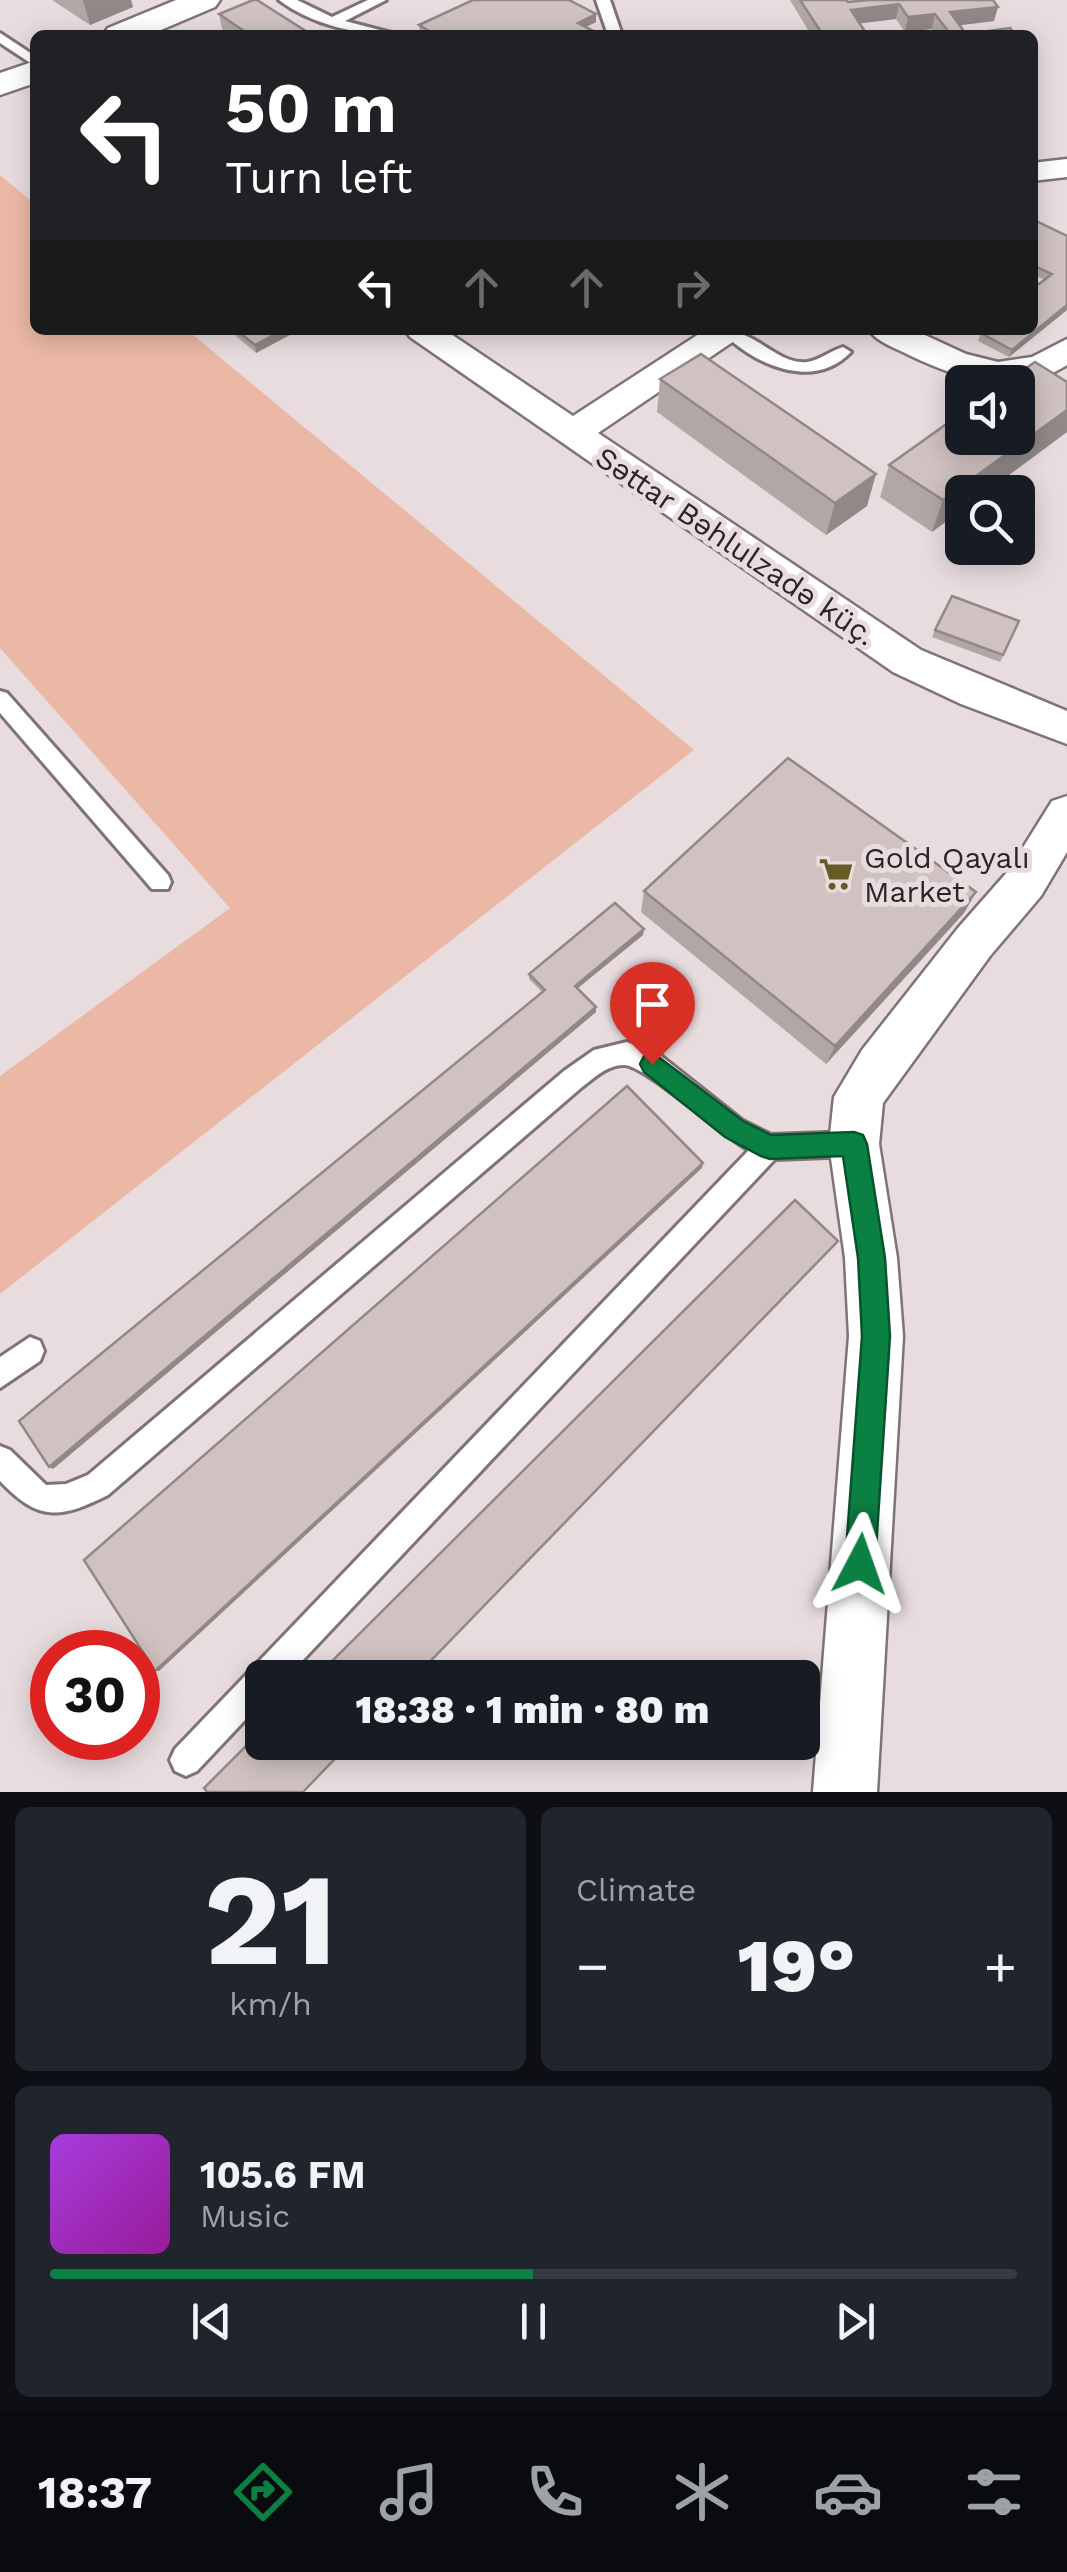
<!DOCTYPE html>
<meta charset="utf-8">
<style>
:root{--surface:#171b24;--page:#20242c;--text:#f1f3f6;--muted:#9ea1a6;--line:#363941;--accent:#0b8043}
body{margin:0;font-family:"Work Sans",sans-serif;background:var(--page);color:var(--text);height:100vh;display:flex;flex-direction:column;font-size:38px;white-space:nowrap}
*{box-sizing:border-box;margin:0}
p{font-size:32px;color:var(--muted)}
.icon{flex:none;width:55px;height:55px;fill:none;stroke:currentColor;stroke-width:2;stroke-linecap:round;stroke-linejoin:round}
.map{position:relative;height:1792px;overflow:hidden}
.panel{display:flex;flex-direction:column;gap:15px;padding:15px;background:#0d0f14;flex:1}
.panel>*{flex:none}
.banner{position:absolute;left:30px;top:30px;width:1008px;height:305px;border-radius:15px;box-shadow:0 5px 25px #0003;background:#202124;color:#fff;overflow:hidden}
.tools{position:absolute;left:945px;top:365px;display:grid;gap:20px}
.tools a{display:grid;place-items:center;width:90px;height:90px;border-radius:15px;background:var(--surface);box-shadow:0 5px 25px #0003;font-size:50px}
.speed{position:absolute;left:30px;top:1630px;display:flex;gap:20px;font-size:50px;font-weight:700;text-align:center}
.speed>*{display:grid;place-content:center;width:130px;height:130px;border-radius:50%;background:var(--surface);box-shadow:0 5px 25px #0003;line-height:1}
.speed .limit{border:15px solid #d22;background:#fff;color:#111}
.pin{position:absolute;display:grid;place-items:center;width:85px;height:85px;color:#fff;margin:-102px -42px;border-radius:50% 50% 50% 0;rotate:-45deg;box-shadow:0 0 10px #0007}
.pin .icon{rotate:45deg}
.me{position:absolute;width:110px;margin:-55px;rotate:4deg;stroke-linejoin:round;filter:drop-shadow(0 0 8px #0008)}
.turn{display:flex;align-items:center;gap:35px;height:210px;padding:0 30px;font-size:45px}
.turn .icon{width:130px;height:130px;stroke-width:2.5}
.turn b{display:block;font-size:70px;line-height:85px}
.lanes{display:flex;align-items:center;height:95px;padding:0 30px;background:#0003;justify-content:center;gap:50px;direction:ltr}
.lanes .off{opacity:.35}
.big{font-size:75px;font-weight:800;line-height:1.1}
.panel .tile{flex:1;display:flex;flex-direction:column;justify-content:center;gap:15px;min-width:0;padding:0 35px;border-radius:15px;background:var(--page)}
.panel .dial{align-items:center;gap:0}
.dial b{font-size:130px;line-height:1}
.song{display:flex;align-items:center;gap:30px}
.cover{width:120px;height:120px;border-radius:15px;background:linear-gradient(135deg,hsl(280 70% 55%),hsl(300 70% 35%))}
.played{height:10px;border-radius:5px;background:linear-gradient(90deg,var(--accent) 50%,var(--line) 50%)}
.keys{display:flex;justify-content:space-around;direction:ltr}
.heat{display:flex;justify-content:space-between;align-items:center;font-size:55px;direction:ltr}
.panel .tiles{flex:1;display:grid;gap:15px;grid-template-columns:1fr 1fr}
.tile:last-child{grid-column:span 2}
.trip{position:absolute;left:245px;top:1660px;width:575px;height:100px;border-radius:15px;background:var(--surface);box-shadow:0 5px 25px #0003;font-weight:800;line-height:100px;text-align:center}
.dock{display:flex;height:160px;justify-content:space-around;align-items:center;background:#090b0e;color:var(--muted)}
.dock .icon{width:70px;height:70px}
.dock .selected{color:var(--accent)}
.dock b{font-size:45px;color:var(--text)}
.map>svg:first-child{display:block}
.green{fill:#ecb8a6}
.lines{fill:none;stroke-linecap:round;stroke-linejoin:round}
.lane-casing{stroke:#807376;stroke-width:6}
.street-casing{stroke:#807376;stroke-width:5}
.secondary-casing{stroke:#807376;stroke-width:5}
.lane{fill:#fff;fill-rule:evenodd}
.street{fill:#fff;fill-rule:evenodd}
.secondary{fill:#fff;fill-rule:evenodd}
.wall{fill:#b2a7a6}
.shaded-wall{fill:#918887}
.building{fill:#cfc2c1;stroke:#918887;stroke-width:2.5}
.route{fill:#0b8043;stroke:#07532c;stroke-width:2.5}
.labels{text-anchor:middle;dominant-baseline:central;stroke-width:10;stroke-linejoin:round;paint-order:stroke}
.street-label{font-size:30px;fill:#2a2526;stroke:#e9dcdf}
.poi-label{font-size:30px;fill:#2a2526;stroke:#e9dcdf;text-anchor:start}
</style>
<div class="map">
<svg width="1067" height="1792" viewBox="0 0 1067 1792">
<rect width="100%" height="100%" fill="#e9dcdf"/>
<polygon class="green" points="0,175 35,204 35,330 187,330 694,750 0,1294 0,1076 230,908 0,648"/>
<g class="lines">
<g class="lane-casing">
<g id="lane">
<path d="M279,0H297L332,17L368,0H386L345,21L399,35C358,35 312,25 279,0Z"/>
<polygon points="596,0 610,0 622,35 608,35"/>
<polygon points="0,33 35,56 35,66 0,43"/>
<path d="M720,330C758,330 776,365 807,362C820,360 830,351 843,347L851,352C813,392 752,364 720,330Z"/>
<polygon points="0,691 7,693 168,875 171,882 168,889 152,889 0,713"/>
<path d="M627,1042L661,1056L743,1121L771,1135L854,1132L863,1136L867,1144L863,1152L854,1156L775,1159L286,1678H262V1702L197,1771L186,1776L175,1771L170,1760L175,1749L749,1150C721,1135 645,1065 624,1065C607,1065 594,1078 582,1087L108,1495C60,1519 39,1522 0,1481V1446L10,1450L46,1485L66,1484L88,1475L564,1071L594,1050Z"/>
<polygon points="30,1337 40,1341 44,1351 40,1361 0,1388 0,1357"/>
</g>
</g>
<g class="street-casing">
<g id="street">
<polygon points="1067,159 1067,177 1032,181 1032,163"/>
<polygon points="405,330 445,330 573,416 705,330 745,330 740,337 598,433 921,650 1067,711 1067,744 961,704 893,672 410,337"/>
<path d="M869,330H914L966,354L998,362L1032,357L1067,339V365C1016,398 959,379 909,355C896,348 878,343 869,330Z"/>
<polygon points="1067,796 1067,852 1041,896 990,956 883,1103 879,1144 897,1258 903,1336 877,1792 813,1792 849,1336 845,1258 829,1144 834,1097 862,1050 958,928 1009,870 1052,801"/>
</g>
</g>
<g class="secondary-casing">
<g id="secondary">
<polygon points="176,0 220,0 215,7 149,35 103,35 108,28"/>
<polygon points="35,61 35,83 0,95 0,73"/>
</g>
</g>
<use href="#lane" class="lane"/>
<use href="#street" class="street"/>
<use href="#secondary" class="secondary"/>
</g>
<g class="wall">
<polygon points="52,0 131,0 133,7 90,25"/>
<polygon points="790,0 846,0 848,2 869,0 994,21 959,25 966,34 1016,35 936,35 932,29 905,32 896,19 860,23 866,33 866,35 811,35"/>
<polygon points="219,14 312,35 231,35 222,29"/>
<polygon points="596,14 596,22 585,27 597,35 424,35 420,33 419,25"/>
<polygon points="1032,219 1067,236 1067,310 1009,357 978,341 981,333 1032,330 1039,284 1045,280 1032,274"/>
<polygon points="229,330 299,330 256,353"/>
<polygon points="660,379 867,506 826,535 657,412"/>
<polygon points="1067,382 1067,432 986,492 962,492 932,532 880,497 889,465"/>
<polygon points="1019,621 1000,662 932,637 935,630"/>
<polygon points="644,891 976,892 964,913 826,1064 641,912"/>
<polygon points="644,929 643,935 577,989 596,1007 596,1012 53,1469 542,992 529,979 529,974"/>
</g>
<g class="shaded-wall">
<polygon points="83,0 131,0 133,7 90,25"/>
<polygon points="899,4 896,19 848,25 851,10"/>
<polygon points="998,7 994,21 946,27 950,12"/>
<polygon points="596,14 596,22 578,31 578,23"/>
<polygon points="935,14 932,29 905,32 908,17"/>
<polygon points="1067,305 1067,310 1009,357 1012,350"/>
<polygon points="283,330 299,330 256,353 255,345"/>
<polygon points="1067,410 1067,432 986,492 962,492 962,510 932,532 943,500"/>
<polygon points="876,474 867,506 826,535 835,503"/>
<polygon points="976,892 964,913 826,1064 835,1046"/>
<polygon points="644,929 643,935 574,991 575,986"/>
<polygon points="596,1007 596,1012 53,1469 49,1467"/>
<polygon points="703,1163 702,1168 159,1671 155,1671"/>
<polygon points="838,1241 415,1678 414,1678"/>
</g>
<g class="building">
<polygon points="253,0 257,0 312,35 250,35 219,14"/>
<polygon points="473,0 569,0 596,14 578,23 597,33 594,35 436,35 419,25"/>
<polygon points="800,0 846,0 848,2 869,0 993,0 998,7 950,12 966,34 1010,28 1016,35 951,35 935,14 908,17 899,4 851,10 866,33 823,35"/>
<polygon points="1032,219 1067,236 1067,305 1012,350 981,333 984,330 1032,330 1032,281 1039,284 1052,274 1032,265"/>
<polygon points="236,330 283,330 255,345"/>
<polygon points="701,354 876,474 835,503 660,379"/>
<polygon points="1035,362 1067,382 1067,410 943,500 889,465 962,413 962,438 1018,438 1018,382 1006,382"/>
<polygon points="952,596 1019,621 1003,655 935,630"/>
<polygon points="788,758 976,892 835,1046 644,891"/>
<polygon points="615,903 644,929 575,986 596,1007 49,1467 19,1421 545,990 529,974"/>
<polygon points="627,1086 703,1163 155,1671 84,1560"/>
<polygon points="795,1200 838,1241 414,1678 315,1678"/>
<polygon points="262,1730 262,1742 351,1742 303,1792 207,1792 204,1788"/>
</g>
<polygon class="route" points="652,1052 743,1121 771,1135 854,1132 863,1135 867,1144 885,1258 890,1336 875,1564 871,1575 860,1579 850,1575 845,1564 862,1336 858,1258 843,1156 770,1159 761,1156 725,1137 644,1072 640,1064 644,1056"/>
<defs>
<g id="supermarket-bare" transform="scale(2.7)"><path d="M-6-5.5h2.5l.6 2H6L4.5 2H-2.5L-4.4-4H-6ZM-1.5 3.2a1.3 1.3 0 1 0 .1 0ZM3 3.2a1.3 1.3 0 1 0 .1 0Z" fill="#665a27" stroke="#e9dcdf" stroke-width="2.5" paint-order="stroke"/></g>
</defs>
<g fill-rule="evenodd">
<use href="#supermarket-bare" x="836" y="874"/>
</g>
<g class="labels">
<g class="street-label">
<text transform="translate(736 546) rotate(34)">Səttar Bəhlulzadə küç.</text>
</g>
<g class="poi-label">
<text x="864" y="857">Gold Qayalı<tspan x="864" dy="34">Market</tspan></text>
</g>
</g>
</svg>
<div class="tools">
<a><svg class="icon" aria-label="sound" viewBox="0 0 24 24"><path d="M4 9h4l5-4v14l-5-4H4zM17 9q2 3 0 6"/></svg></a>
<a><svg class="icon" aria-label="search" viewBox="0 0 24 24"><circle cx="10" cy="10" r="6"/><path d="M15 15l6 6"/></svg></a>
</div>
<div class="speed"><div class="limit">30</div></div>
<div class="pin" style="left:652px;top:1064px;background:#d93025"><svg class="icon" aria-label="arrive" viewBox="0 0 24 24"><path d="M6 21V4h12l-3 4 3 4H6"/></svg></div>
<svg class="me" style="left:860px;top:1564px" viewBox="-20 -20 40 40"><path d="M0-17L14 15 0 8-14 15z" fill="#0b8043" stroke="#fff" stroke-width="4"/></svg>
<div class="trip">18:38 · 1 min · 80 m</div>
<div class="banner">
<div class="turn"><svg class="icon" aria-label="left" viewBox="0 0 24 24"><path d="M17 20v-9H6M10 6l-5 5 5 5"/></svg><div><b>50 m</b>Turn left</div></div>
<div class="lanes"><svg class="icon" aria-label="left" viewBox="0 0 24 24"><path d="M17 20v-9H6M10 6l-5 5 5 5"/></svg><svg class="icon off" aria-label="ahead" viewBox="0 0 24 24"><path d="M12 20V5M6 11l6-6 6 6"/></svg><svg class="icon off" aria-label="ahead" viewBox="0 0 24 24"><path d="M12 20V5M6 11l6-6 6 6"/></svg><svg class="icon off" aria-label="right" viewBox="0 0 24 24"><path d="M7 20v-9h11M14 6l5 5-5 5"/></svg></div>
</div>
</div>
<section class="panel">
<div class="tiles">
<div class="tile dial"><b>21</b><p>km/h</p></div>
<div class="tile"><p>Climate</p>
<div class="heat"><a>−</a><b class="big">19°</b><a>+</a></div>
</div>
<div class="tile">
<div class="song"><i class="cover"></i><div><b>105.6 FM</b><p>Music</p></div></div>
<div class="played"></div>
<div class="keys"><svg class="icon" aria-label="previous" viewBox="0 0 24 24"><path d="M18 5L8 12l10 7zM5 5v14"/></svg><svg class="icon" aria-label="pause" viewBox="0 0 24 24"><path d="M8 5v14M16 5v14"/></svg><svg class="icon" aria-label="next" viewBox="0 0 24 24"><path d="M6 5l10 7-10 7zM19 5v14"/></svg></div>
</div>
</div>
</section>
<nav class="dock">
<b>18:37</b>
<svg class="icon selected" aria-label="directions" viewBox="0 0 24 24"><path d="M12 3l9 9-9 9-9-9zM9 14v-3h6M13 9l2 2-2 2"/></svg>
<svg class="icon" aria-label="music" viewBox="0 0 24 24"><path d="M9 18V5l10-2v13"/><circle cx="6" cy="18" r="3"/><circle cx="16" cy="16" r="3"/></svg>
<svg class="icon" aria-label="phone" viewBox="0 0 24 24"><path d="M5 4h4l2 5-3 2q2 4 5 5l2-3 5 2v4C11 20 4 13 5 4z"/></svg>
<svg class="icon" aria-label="climate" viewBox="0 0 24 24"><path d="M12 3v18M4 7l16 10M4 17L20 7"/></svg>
<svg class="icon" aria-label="car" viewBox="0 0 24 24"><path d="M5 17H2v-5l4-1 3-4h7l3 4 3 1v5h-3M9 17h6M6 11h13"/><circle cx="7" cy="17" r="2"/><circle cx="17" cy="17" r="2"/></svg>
<svg class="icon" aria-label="filters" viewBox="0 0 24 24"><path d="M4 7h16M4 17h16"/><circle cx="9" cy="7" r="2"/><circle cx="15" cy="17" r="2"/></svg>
</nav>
